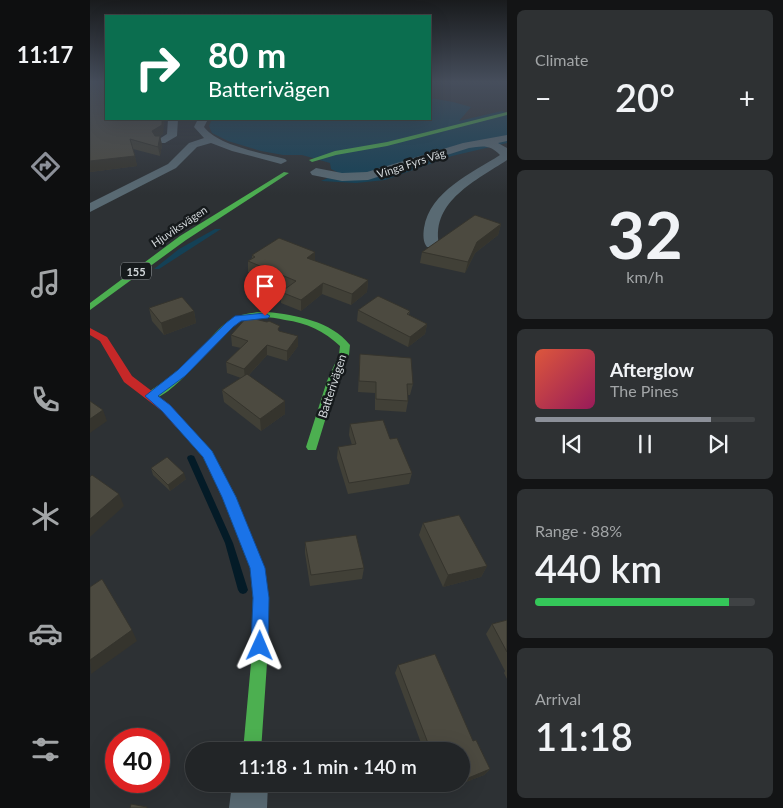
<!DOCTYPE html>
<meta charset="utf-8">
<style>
:root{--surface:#222527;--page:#2e3133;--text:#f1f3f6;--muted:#a2a5a7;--line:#3f4244;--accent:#8c9099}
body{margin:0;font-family:Lato,sans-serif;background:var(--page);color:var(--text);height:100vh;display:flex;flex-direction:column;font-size:19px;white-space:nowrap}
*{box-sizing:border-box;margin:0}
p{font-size:16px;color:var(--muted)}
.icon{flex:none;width:28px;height:28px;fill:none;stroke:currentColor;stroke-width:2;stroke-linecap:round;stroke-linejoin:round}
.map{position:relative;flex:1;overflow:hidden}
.sheet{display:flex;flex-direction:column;gap:10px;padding:10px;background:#131415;width:276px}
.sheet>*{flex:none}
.banner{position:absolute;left:15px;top:15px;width:326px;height:105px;border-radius:0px;box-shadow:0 5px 20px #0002,0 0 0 1px var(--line);background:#0b6e4f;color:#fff;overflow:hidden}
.speed{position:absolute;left:15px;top:728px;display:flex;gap:10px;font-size:25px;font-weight:700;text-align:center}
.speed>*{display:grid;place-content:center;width:65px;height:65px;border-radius:50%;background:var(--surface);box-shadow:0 5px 20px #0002,0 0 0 1px var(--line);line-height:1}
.speed .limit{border:8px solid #d22;background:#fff;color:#111}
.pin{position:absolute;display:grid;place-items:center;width:42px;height:42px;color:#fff;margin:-51px -21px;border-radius:50% 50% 50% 0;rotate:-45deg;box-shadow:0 0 5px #0007}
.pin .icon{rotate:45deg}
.me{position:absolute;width:55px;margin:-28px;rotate:1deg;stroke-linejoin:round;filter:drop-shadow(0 0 4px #0008)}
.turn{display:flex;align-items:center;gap:18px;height:105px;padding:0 20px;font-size:22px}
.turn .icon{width:65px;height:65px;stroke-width:2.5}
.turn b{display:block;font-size:35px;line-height:42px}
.big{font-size:38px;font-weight:600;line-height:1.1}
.sheet .card{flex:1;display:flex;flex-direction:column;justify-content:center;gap:8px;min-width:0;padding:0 18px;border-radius:8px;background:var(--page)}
.sheet .dial{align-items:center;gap:0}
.dial b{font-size:65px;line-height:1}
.song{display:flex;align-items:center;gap:15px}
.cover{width:60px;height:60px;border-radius:8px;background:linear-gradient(135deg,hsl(10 70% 55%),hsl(330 70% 35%))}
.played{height:5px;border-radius:2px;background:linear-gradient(90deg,var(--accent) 80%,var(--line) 80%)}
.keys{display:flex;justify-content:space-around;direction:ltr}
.heat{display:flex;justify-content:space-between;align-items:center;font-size:28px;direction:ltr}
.charge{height:8px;border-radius:4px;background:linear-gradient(90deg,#34c759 88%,var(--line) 0)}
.trip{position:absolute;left:95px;top:742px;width:285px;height:50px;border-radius:25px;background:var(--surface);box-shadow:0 5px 20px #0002,0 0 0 1px var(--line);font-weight:600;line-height:50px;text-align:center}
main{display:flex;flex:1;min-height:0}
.tab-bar{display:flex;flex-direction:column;width:90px;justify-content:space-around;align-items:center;background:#0e0f10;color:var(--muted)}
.tab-bar .icon{width:35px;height:35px}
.tab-bar .selected{color:var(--accent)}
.tab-bar b{font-size:22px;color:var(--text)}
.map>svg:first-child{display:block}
.green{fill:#144156}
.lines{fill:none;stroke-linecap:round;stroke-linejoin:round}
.stream{fill:#041b27;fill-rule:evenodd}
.street{fill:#596a73;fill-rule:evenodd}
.fast{fill:#4caf50;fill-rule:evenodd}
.jam{fill:#c62828;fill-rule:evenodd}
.wall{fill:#414037}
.shaded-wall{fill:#35342d}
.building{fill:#4c4a40;stroke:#35342d}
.route{fill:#1a73e8;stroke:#114b97}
.labels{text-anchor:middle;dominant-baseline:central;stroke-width:5;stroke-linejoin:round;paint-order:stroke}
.far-street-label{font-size:11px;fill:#d3d8db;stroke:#161a1c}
.shield{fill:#161a1c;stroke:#9a9fa2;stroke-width:1}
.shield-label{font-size:11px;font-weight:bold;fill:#d3d8db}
.street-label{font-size:12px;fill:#d3d8db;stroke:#161a1c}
</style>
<main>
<nav class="tab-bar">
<b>11:17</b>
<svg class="icon selected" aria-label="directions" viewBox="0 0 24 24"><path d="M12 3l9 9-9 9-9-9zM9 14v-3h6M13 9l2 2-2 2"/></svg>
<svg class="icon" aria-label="music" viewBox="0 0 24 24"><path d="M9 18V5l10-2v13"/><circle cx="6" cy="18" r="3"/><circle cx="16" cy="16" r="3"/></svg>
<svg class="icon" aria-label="phone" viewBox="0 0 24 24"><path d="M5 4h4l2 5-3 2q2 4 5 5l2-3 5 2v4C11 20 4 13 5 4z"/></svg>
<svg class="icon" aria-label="climate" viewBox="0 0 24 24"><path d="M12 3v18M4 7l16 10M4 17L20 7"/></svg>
<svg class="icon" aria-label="car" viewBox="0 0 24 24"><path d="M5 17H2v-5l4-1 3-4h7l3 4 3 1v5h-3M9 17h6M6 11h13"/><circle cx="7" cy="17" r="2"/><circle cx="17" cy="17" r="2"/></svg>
<svg class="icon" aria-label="filters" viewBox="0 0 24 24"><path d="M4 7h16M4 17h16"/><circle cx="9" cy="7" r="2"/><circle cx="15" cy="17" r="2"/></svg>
</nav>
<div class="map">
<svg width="417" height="808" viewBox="0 0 417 808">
<rect width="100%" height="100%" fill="#2d3134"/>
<g class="green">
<polygon points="340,98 363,102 381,107 369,121 412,111 417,113 417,143 362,156 295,180 266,183 231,181 249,173 241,169 240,163 212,155 193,155 171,151 138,141 122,133 119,126 122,119 340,119"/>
<polygon points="125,229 131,229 69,269 64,269 89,249"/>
</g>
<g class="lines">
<polygon class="stream" points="101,455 104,456 105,458 143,543 158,590 156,593 153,594 150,593 148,590 135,543 97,458 98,456"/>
<g class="street">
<polygon points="78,119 88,119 87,136 75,143 67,143 66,141 77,134"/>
<path d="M108,119H118L114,127C129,146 172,153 195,159L197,161L191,164L142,151L121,143L107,147L86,168L0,212V203L78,164L99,143L114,138L104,127Z"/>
<path d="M417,135V141L408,143L417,148V160C387,180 341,201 349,244L347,247H337C333,242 333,235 334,228C340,191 382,173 410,155C400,144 392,146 379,148L278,180L252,181L222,175L220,172L226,168L252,173L277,172L373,143Z"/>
<polygon points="142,784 178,784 177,808 139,808"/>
</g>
<g class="fast">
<polygon points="417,112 417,115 297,146 246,155 222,162 219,160 245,151 297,142"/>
<polygon points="194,172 199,173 96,240 0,310 0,303 90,236"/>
<path d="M177,312C206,315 241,321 260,345L259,355L247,381L226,450H218L216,447L237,381L249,355L250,346C234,331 217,323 195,320C181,317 163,315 150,321C129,332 80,405 57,399L55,396L57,393C74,382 89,370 103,357C131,330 133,312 177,312Z"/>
<polygon points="90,420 94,421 122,451 146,497 174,568 179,598 177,663 171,751 153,751 161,663 163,598 160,568 132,497 113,457 84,424 86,421"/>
</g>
<polygon class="jam" points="0,328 17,337 42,376 80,405 94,421 96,424 94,427 86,427 72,411 34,382 10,341 0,335"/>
</g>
<g class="wall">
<polygon points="0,82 73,134 70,136 72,145 70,156 43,149 47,166 0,172"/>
<polygon points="411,224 408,235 385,253 375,273 330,263 332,252"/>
<polygon points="225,252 225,261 278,280 277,292 261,305 232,294 211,311 191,303 191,292 196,288 158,272 158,261 162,258 162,255"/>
<polygon points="59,308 104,311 106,323 74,335 62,321"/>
<polygon points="268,310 320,311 319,315 337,324 335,334 318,347 267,321"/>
<polygon points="191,331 208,346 197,361 177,355 159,375 195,414 171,431 134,402 132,390 151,378 137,373 136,362 151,348 142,346 141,335"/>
<polygon points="270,354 323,384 320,395 318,395 318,401 316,412 285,410 285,393 268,392"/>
<polygon points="260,424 300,439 322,473 319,484 258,494 247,458 248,447 262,445 259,435"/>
<polygon points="61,468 96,479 80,491 63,475"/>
<polygon points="333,523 397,566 391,577 353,587 329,535"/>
<polygon points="215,542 274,568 272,579 220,586 215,553"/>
<polygon points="417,620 417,679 414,673 415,671 396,634 402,624"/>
<polygon points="308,665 383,741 400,769 394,775 350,792 346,784 371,784 371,751 334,751 305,673"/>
</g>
<g class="shaded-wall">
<polygon points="72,119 75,119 73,134 70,136 72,145 70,156 68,147 64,140 62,131"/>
<polygon points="45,156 47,166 0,172 0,161"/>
<polygon points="411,224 408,235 385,253 375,273 378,262 387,242"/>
<polygon points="225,252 225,263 217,258"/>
<polygon points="278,280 277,292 261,305 262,294"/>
<polygon points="233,283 232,294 211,311 211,300"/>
<polygon points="104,311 106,323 74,335 71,323"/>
<polygon points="337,324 335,334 318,347 320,337"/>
<polygon points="208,336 208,346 197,361 197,351"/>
<polygon points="177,345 177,355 155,379 154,369"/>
<polygon points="195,401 195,414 171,431 170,419"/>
<polygon points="13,410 17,421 0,433 0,419"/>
<polygon points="94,473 96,479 80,491 78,485"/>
<polygon points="29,494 34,506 0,537 0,519"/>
<polygon points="397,566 391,577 353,587 358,575"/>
<polygon points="42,630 47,641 1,674 0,660"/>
<polygon points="400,769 394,775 350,792 354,787 364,784 371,784 371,781"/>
</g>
<g class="building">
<polygon points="0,82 16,82 16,119 72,119 72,125 62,131 65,136 70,136 68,147 40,139 45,156 0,161"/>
<polygon points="385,215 411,224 387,242 378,262 332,252"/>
<polygon points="189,238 225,252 217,258 278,280 262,294 233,283 211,300 191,292 206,281 158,261 165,257 162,255"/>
<polygon points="288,296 320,311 317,314 337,324 320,337 268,310"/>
<polygon points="92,297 104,311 71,323 59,308"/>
<polygon points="157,317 177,322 179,321 190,326 188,329 189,331 208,336 197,351 177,345 154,369 136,362 158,341 141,335"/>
<polygon points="270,354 321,358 323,384 317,384 318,401 286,399 286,382 269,381"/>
<polygon points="157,374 195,401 170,419 132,390"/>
<polygon points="0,401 13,410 0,419"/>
<polygon points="293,420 300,439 307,438 322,473 259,483 248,447 266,444 260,424"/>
<polygon points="77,457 94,473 78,485 61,468"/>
<polygon points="2,475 29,494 0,519 0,477"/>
<polygon points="369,515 397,566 358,575 333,523"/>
<polygon points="266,535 274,568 221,575 215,542"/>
<polygon points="12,579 42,630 0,660 0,587"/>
<polygon points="417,620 417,652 402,624"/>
<polygon points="345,654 383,741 386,740 400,769 371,781 371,751 341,751 308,665"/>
<polygon points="353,784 364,784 354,787"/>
<polygon points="41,804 57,807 57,808 40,808"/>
</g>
<linearGradient id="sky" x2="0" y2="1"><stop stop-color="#191b1d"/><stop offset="0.42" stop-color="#464e5c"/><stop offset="1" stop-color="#464e5c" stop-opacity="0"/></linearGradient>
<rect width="417" height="195" fill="url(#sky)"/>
<polygon class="route" points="175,313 180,316 178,318 151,321 143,327 95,376 68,396 80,405 122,451 146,497 175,568 179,598 178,646 176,652 170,654 164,652 161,646 163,598 160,568 132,497 113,457 72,411 55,396 88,370 136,323 145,316"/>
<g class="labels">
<g class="far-street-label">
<text transform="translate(321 163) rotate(-18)">Vinga Fyrs Väg</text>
<text transform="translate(89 226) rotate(-34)">Hjuviksvägen</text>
</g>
<rect class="shield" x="31" y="262.5" width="30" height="17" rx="4"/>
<g class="shield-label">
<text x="46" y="271">155</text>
</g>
<g class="street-label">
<text transform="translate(242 386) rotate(-72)">Batterivägen</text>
</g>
</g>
</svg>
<div class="speed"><div class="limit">40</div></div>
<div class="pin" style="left:175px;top:316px;background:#d93025"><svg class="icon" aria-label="arrive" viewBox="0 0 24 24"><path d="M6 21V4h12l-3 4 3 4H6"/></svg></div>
<svg class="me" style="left:170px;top:646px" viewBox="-20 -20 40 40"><path d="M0-17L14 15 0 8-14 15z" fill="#1a73e8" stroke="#fff" stroke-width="4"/></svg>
<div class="trip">11:18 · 1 min · 140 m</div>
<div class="banner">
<div class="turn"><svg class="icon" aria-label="right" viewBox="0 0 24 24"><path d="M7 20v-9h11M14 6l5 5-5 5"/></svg><div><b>80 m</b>Batterivägen</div></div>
</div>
</div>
<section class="sheet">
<div class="card"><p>Climate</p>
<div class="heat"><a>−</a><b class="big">20°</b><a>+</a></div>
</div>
<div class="card dial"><b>32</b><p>km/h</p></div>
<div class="card">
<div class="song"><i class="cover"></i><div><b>Afterglow</b><p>The Pines</p></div></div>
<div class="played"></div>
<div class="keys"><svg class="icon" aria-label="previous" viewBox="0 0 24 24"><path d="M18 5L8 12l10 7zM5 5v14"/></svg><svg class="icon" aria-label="pause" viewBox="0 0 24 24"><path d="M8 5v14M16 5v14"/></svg><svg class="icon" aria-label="next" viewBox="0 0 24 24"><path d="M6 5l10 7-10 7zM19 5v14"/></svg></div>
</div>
<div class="card"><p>Range · 88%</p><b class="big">440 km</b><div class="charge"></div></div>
<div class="card"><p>Arrival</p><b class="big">11:18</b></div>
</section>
</main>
